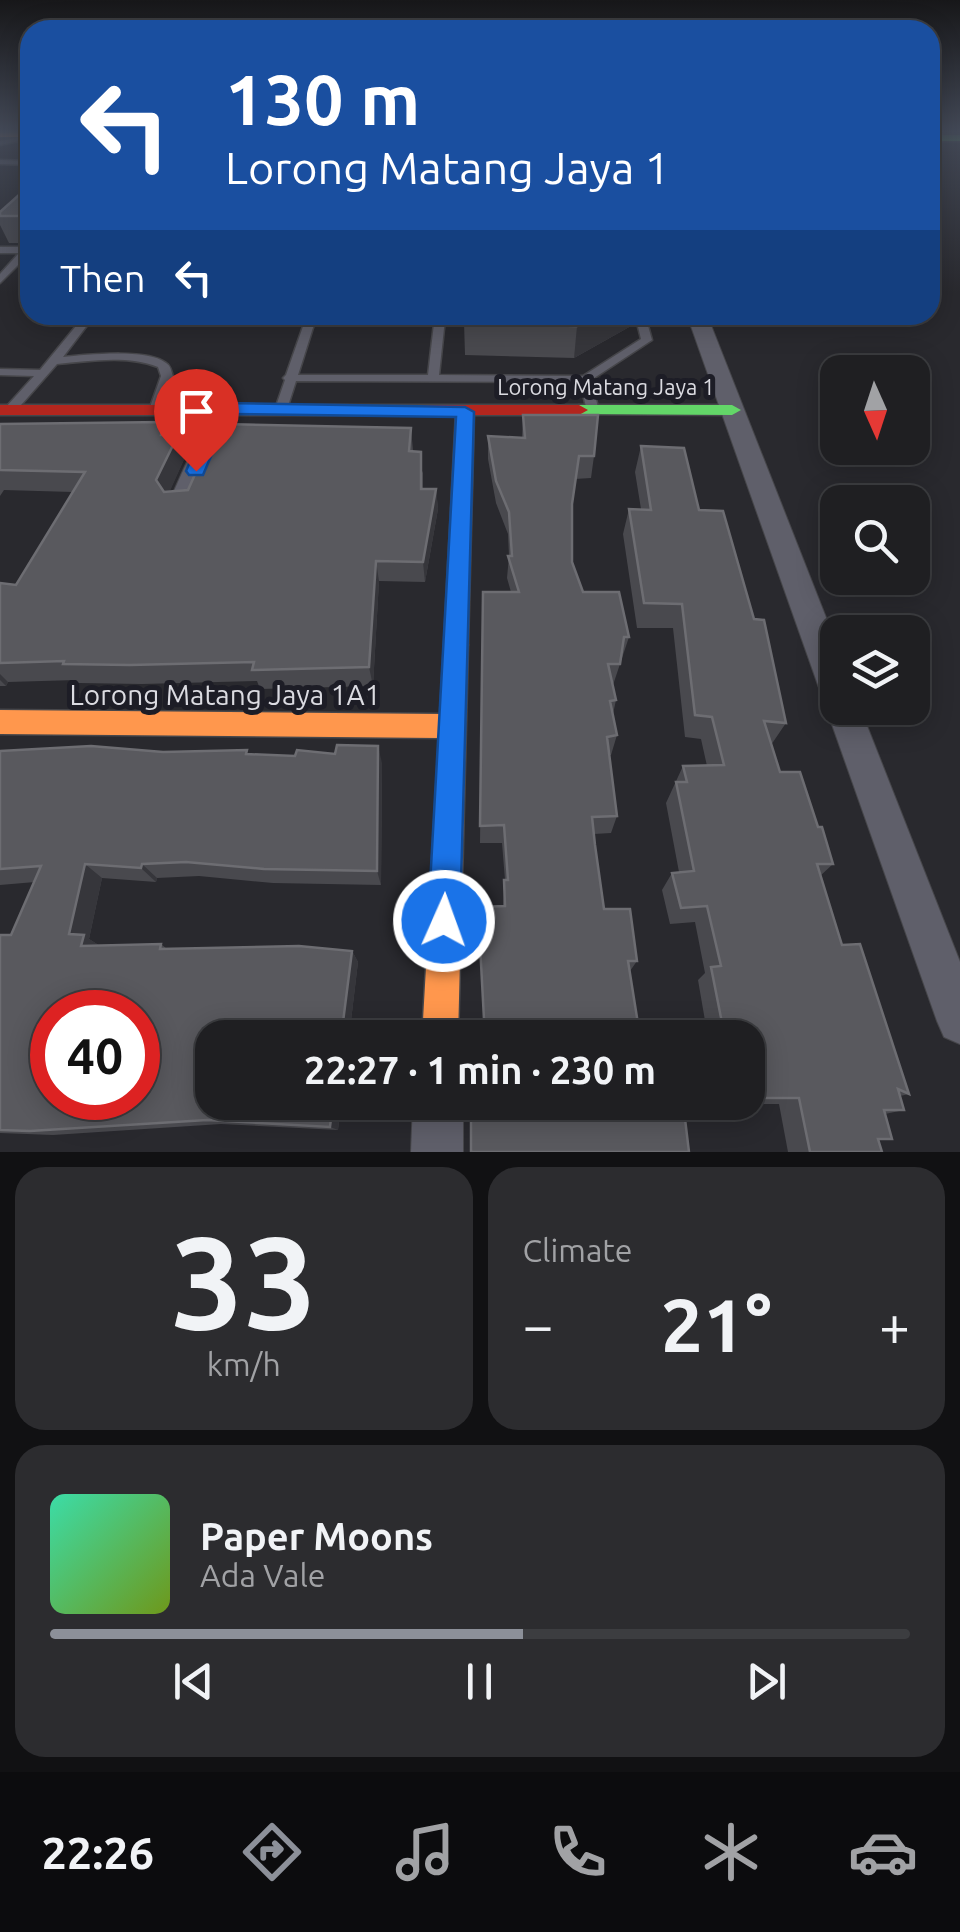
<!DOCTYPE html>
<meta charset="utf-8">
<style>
:root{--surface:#1f1f22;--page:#2c2c2f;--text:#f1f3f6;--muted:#a1a2a5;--line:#3c3d40;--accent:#8c9099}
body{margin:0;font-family:Ubuntu,sans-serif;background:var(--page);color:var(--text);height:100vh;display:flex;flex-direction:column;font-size:38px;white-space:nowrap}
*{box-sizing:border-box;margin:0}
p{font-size:32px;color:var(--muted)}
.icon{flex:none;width:55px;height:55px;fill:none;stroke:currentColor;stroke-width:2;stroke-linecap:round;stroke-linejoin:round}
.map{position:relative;height:1152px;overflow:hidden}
.details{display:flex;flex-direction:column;gap:15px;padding:15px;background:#111113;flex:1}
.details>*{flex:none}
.guide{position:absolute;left:20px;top:20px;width:920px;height:305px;border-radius:30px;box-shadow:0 5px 25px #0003,0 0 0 2px var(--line);background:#1a4fa0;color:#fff;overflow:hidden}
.needle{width:65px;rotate:177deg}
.tools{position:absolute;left:820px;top:355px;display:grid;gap:20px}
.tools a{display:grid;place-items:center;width:110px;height:110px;border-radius:20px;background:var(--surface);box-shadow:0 5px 25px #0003,0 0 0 2px var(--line);font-size:50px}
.speed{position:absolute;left:30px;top:990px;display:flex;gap:20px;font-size:50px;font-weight:700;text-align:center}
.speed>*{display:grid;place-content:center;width:130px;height:130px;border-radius:50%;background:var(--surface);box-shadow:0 5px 25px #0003,0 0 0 2px var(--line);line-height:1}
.speed .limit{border:15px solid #d22;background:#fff;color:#111}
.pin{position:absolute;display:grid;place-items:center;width:85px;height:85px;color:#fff;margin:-102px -42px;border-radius:50% 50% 50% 0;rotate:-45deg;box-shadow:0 0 10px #0007}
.pin .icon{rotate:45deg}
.me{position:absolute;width:110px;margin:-55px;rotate:2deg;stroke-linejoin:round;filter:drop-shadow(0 0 8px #0008)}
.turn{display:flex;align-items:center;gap:35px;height:210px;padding:0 40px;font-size:45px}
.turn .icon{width:130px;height:130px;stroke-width:2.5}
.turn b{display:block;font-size:70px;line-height:85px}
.then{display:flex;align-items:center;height:95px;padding:0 40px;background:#0003;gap:20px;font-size:38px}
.big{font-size:75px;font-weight:700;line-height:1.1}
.details .tile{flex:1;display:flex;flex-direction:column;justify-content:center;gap:15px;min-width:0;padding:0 35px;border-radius:30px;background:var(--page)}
.details .dial{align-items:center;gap:0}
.dial b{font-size:130px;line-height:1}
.song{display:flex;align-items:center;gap:30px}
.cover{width:120px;height:120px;border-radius:15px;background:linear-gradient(135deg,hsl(160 70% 55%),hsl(80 70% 35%))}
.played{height:10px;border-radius:5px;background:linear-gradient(90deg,var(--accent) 55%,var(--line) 55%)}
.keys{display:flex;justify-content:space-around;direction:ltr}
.heat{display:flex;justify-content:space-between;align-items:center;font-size:55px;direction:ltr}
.details .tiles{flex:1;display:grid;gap:15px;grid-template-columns:1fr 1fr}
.tile:last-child{grid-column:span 2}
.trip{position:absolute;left:195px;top:1020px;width:570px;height:100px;border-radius:30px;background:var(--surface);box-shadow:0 5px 25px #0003,0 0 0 2px var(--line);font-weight:700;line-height:100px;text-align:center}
.dock{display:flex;height:160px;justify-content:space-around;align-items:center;background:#0c0c0e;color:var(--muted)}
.dock .icon{width:70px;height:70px}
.dock .selected{color:var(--accent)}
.dock b{font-size:45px;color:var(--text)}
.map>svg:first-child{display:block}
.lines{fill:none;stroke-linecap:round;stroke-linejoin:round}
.lane-casing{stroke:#46464a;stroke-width:3}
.street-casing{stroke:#46464a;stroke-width:2}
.fast-casing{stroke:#46464a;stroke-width:3}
.slow-casing{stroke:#46464a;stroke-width:3}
.jam-casing{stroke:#46464a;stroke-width:3}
.lane{fill:#5f5f6a;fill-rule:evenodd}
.street{fill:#5f5f6a;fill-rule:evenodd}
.fast{fill:#63d668;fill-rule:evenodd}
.slow{fill:#ff974d;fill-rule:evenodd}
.jam{fill:#b3261e;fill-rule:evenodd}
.wall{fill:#49494e}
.shaded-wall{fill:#36363b}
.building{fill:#59595e;stroke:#6d6d72;stroke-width:2.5;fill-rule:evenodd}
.route{fill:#1a73e8;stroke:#114b97;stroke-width:2.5}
.labels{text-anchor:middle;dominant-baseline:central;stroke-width:10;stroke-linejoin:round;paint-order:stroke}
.far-street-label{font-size:22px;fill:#dbdbe1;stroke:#1d1d26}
.street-label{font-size:28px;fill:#dbdbe1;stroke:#1d1d26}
</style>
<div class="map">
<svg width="960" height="1152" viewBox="0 0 960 1152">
<rect width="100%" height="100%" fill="#29292e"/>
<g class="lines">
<g class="lane-casing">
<g id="lane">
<polygon points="21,137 23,140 0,145 0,141"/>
<polygon points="0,160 30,161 30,165 0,164"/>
<polygon points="0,247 30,247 30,253 0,283 0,274 19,253 0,253"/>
<path d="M85,315H95L63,357C86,355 147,348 166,363C171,366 171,371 173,376L159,413L155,414L149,410L161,376L158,367C127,355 90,361 57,364L14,413H6V407L34,376L0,375V369L40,370Z"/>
<polygon points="110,315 167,317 228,315 223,318 167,323 115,318"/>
<polygon points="307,315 317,315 298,375 428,375 435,315 490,315 491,317 486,320 445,319 439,375 583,376 641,339 635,315 645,315 652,340 591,380 599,411 593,415 587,411 580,382 296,381 287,409 285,412 277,412 275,409 285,380 283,378 286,375"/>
</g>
</g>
<g class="street-casing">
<g id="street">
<polygon points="687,315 707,315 838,648 838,708 860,708 960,962 960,1044 944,1037 937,1021"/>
<polygon points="223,401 235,408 197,502 193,509 173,509 169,502 211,408"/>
<polygon points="413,1102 463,1102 463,1152 411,1152"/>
</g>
</g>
<g class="fast-casing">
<g id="fast">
<rect x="930" y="135" width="30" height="6"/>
<polygon points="579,405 732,405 741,410 732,415 573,414 570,410"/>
<polygon points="465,407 474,412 468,645 465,652 456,655 447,652 444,645 456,412"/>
</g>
</g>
<g class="slow-casing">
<g id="slow">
<rect x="0" y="131" width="30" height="6"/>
<polygon points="456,635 465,638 468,645 458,1038 422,1038 439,738 0,734 0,710 440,714 444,645 447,638"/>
</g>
</g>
<g class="jam-casing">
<polygon id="jam" points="0,405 579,405 588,410 579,415 0,415"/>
</g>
<use href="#lane" class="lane"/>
<use href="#street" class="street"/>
<use href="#fast" class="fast"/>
<use href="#slow" class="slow"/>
<use href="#jam" class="jam"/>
</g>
<g class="wall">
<polygon points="30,185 30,243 9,243 0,225 0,212"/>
<polygon points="464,323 631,326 574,358 465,355"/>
<polygon points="523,415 594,456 591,478 575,479 572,505 572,562 583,592 629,637 613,685 616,700 613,714 617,735 611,755 609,755 617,816 611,833 594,834 604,909 637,961 630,971 484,1038 503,906 505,880 502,843 480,843 483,592 511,592 507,578 509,556 508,534 496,503 488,459 488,436 522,438"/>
<polygon points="163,422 168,435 186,455 169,492 188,490 411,428 413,451 423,473 423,489 436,489 438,509 425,582 379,581 373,686 260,689 257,681 142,684 78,683 76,680 8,682 6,686 0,686 0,583 16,585 73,492 4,490 0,496 0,424"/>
<polygon points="641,446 699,510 754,619 786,723 771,745 780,772 818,827 833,864 820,876 842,945 909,1094 900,1096 904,1110 885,1114 892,1139 879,1140 882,1152 788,1152 779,1104 739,1104 748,1102 748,1038 708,1038 698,980 705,973 695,922 670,924 662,890 672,873 679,872 666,803 683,766 707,766 701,739 685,737 673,628 637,628 623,534 629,509 641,509 635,472"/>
<polygon points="0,751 163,752 249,755 382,763 381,885 273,883 199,876 157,878 156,882 102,878 89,939 100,946 161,944 167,949 352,951 358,962 338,1130 221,1124 53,1135 0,1133 0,935 11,935 35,882 0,885"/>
</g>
<g class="shaded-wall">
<polygon points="598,315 633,315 631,326 574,358 577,326"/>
<polygon points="163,422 171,442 178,435 186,455 166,500 156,480"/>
<polygon points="436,489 438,509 425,582 423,562"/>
<polygon points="376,561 379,581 373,686 369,667"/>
<polygon points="0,674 8,682 6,686 0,680"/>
<polygon points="378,746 382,763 381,885 377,871"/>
<polygon points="85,864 102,878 89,939 102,947 81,946 69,934"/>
<polygon points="142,864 157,878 156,882 141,868"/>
<polygon points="352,951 358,962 349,1038 341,1038"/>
<polygon points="333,1102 341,1102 338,1130 330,1127"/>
</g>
<g class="building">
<polygon points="30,185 30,216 0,216 0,212"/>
<polygon points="465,315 598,315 577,326 464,323"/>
<polygon points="523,415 598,415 594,456 579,456 572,504 572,562 583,592 619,592 629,637 624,637 620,664 608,664 616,700 610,701 617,735 607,737 617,816 592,817 595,845 604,909 630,909 637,961 628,961 639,1030 672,1029 674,1038 485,1038 478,907 505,906 504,880 508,880 504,825 480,826 483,592 519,592 508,556 512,556 509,512 496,481 488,436 525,438"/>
<polygon points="163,422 161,435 178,435 156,480 164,492 188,490 213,434 219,434 224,424 411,428 409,451 421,452 421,489 436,489 423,562 376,561 369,667 252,670 254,662 130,665 63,664 64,661 0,663 0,583 16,585 85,472 0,470 0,424"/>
<polygon points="641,446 684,448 699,510 723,511 754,619 764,620 786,723 764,721 780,772 800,772 818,827 822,827 833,864 817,864 842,945 860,944 909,1094 898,1089 904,1110 884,1110 892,1139 878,1139 882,1152 810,1152 799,1098 756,1098 749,1063 748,1063 748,1038 725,1038 711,967 721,966 707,906 681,908 672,873 694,871 676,782 687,782 683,766 724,765 712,717 695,715 682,604 644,603 629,509 651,510"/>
<path d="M337,745L378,746L377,871L264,869L186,862L142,864L141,868L85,864L69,934L84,935L81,946L161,944L160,949L299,946L352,951L341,1038H212V1102H333L330,1127L207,1120L30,1131L0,1130V935H11L41,866L0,869V751L91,746L163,752L247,750L246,754L295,756L297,750L335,754ZM52,1012H138V1098H52Z"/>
<polygon points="488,1102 683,1102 689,1152 471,1152 471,1108 488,1107"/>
</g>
<linearGradient id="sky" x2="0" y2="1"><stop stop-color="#171719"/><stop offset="0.45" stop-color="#434957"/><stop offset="1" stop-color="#434957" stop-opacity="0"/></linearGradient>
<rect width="960" height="293" fill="url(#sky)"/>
<polygon class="route" points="222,403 465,407 474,412 460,921 455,932 444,937 433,932 428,921 456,417 229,414 203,475 189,475 186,471 213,408"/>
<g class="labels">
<g class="far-street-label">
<text x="606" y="386">Lorong Matang Jaya 1</text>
</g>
<g class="street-label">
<text x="225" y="694">Lorong Matang Jaya 1A1</text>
</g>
</g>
</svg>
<div class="tools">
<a><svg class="needle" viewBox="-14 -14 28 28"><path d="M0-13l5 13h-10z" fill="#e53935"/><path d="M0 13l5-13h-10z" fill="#a1a2a5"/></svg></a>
<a><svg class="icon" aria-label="search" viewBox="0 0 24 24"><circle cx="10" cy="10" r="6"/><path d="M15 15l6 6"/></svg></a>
<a><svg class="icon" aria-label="layers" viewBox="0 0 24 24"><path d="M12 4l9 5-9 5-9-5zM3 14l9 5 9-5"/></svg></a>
</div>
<div class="speed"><div class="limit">40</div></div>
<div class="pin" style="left:196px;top:471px;background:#d93025"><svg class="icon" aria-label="arrive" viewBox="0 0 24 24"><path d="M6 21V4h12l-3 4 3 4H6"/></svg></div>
<svg class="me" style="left:444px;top:921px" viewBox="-20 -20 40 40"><circle r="17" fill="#1a73e8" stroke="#fff" stroke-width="3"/><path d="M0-11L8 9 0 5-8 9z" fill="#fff"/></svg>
<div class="trip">22:27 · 1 min · 230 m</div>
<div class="guide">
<div class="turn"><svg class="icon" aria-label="left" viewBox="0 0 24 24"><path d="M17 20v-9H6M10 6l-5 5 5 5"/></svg><div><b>130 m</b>Lorong Matang Jaya 1</div></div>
<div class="then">Then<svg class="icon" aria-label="left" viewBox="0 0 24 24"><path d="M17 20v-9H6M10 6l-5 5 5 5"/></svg></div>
</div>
</div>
<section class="details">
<div class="tiles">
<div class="tile dial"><b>33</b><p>km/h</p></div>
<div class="tile"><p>Climate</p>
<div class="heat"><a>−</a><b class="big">21°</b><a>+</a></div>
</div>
<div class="tile">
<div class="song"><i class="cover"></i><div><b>Paper Moons</b><p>Ada Vale</p></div></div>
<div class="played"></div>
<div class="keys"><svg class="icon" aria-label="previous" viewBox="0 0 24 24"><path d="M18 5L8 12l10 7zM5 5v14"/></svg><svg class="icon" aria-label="pause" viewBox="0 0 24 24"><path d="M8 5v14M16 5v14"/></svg><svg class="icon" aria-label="next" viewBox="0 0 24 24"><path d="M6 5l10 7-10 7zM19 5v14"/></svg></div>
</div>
</div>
</section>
<nav class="dock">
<b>22:26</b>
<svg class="icon selected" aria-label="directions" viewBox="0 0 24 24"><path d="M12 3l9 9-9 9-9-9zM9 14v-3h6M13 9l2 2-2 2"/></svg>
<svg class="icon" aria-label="music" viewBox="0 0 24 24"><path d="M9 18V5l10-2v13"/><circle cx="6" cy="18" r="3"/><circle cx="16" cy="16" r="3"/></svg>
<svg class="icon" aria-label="phone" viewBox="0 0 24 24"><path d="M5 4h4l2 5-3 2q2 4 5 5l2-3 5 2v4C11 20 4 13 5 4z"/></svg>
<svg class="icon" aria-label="climate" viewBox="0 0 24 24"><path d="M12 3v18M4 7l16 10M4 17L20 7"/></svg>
<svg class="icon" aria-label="car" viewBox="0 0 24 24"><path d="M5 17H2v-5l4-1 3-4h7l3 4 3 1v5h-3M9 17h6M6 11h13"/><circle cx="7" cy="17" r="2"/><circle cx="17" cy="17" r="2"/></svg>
</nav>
